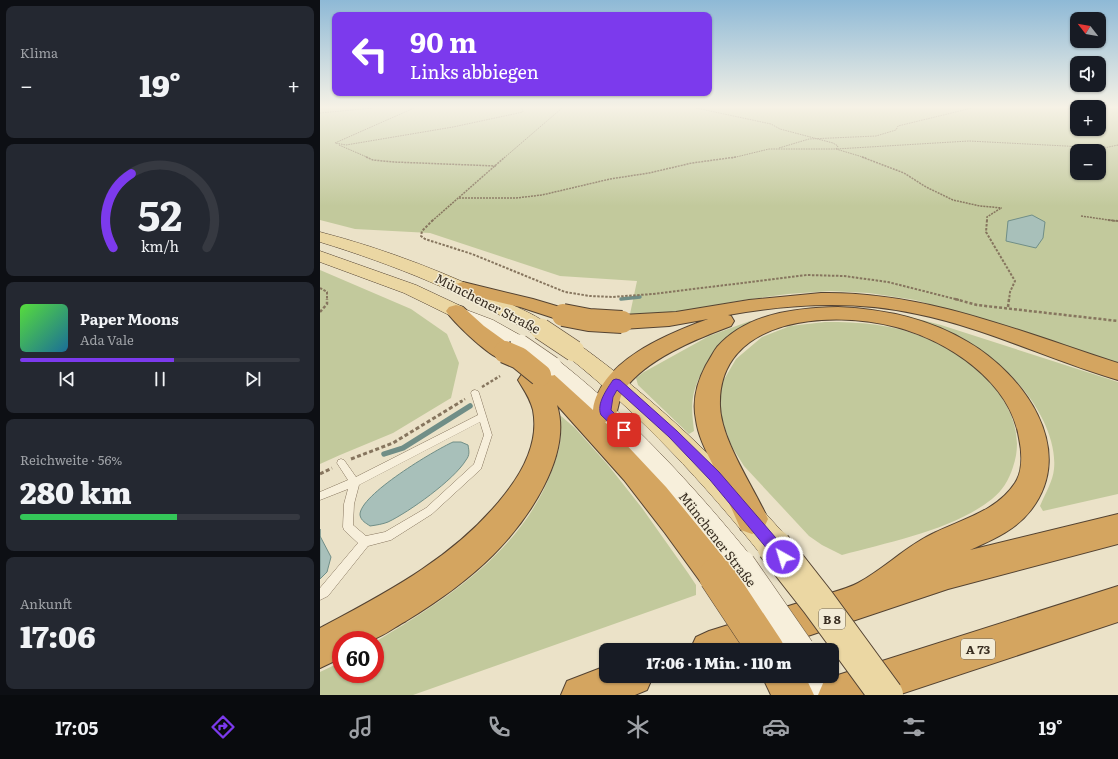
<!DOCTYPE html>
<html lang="de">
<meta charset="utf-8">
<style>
:root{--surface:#171b24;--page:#242831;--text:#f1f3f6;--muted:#9ea1a6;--line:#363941;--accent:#7c3aed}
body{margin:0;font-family:Literata,serif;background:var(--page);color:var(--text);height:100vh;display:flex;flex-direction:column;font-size:15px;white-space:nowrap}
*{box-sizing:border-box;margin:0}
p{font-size:13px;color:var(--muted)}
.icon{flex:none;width:22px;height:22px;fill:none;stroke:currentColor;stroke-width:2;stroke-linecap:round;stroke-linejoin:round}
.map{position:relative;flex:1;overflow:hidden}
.drawer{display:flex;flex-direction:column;gap:6px;padding:6px;background:#0d0f14;width:320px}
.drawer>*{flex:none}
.banner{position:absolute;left:12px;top:12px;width:380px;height:84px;border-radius:8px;box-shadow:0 1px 3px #0004;background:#7c3aed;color:#fff;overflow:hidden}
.needle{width:26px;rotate:301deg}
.controls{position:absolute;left:750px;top:12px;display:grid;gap:8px}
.controls a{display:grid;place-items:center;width:36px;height:36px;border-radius:8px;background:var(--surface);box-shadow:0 1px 3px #0004;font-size:20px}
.speed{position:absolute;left:12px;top:631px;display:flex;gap:8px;font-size:20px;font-weight:700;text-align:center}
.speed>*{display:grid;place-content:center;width:52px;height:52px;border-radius:50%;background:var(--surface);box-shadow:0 1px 3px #0004;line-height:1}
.speed .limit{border:6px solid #d22;background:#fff;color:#111}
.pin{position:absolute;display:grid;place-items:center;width:34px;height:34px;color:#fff;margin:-17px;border-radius:8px;box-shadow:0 2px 6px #0006}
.me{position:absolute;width:44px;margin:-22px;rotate:321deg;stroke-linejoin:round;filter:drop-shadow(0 0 3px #0008)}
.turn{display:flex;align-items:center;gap:14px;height:84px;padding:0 12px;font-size:18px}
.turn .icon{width:52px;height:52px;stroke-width:2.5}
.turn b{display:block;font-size:28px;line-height:34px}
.big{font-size:30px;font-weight:800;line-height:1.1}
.drawer .widget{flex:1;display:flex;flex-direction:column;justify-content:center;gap:6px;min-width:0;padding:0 14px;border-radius:8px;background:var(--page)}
.drawer .dial{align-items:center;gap:0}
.dial svg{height:104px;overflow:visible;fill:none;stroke:var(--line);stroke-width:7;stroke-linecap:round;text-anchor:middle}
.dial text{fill:var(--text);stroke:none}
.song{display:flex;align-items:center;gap:12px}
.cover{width:48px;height:48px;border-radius:6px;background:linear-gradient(135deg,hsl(110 70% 55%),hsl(200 70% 35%))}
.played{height:4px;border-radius:2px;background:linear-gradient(90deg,var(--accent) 55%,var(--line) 55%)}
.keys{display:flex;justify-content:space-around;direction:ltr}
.heat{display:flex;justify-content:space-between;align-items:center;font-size:22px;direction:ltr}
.charge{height:6px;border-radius:3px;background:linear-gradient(90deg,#34c759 56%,var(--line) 0)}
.trip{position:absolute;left:279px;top:643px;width:240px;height:40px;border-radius:8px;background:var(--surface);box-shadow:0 1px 3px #0004;font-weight:800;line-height:40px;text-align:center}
.tab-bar{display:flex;height:64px;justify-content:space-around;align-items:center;background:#090b0e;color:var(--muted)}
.tab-bar .icon{width:28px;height:28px}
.tab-bar .on{color:var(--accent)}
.tab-bar b{font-size:18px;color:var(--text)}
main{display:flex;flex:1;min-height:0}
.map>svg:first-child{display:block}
.green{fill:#c2c99c;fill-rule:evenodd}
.water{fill:#a8c0ba;stroke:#708e87}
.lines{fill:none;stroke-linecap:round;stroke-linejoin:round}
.stream-far1{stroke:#708e87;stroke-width:3.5}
.stream{stroke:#708e87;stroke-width:5.5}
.service-casing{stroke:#86755e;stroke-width:1}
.secondary-casing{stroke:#685641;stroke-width:1}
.primary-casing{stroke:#544332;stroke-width:1}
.motorway-casing{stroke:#544332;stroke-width:2}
.path-far4{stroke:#86755e;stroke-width:1;stroke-dasharray:1.5 1;stroke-linecap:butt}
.path-far3{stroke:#86755e;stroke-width:1.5;stroke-dasharray:2 1;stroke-linecap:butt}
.path-far2{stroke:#86755e;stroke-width:2;stroke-dasharray:2.5 1.5;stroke-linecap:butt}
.path-far1{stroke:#86755e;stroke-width:2.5;stroke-dasharray:3 2;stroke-linecap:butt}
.path{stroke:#86755e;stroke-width:3;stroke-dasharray:4 2.5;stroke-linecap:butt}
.service{fill:#f7efdb;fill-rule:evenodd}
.secondary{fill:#f7efdb;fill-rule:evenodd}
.primary{fill:#ebd7a3;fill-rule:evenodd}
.motorway{fill:#d4a560;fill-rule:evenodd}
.secondary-bridge-far1-casing{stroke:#685641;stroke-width:20;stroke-linecap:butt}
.secondary-bridge-casing{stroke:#685641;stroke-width:32;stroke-linecap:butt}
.primary-bridge-far1-casing{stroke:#544332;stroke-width:22;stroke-linecap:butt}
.primary-bridge-casing{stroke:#544332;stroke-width:36;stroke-linecap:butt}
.motorway-bridge-far1-casing{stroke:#544332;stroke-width:24;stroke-linecap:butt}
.motorway-bridge-casing{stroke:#544332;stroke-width:37;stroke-linecap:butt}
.secondary-bridge-far1{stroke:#f7efdb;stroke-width:19}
.secondary-bridge{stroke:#f7efdb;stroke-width:31}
.primary-bridge-far1{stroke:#ebd7a3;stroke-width:21}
.primary-bridge{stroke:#ebd7a3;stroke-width:34}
.motorway-bridge-far1{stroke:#d4a560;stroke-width:22}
.motorway-bridge{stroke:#d4a560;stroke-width:36}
.route{fill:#7c3aed;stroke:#51269a}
.labels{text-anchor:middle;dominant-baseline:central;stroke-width:3;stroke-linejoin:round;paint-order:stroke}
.shield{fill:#f3ecd7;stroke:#706658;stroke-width:1}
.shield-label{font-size:12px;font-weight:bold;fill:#382d21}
.street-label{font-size:13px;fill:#382d21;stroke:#f3ecd7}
</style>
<main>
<section class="drawer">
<div class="widget"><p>Klima</p>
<div class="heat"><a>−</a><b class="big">19°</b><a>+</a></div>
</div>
<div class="widget dial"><svg viewBox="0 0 100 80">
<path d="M14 69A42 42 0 1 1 86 69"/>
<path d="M14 69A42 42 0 0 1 28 12" stroke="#7c3aed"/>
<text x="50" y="56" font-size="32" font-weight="700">52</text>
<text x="50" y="72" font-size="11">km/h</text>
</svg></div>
<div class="widget">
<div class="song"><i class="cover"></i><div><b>Paper Moons</b><p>Ada Vale</p></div></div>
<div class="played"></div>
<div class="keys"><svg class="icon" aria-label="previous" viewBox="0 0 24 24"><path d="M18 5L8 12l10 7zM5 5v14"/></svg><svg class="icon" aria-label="pause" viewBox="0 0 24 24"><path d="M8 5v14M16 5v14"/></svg><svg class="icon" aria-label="next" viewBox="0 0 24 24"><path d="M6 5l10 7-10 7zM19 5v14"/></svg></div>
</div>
<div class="widget"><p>Reichweite · 56%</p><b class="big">280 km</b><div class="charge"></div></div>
<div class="widget"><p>Ankunft</p><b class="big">17:06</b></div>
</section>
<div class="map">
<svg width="798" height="695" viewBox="0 0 798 695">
<rect width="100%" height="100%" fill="#ebe2c8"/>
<g class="green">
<path d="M0,108H757V129H779V108H798V367L687,327L595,300L549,293L510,291L468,294L424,300L340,315L310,314L317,281L240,276L110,233L35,229L0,220ZM757,151H779V173H757Z"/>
<polygon points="0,270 91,309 127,334 139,363 131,398 73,433 20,455 0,464"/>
<path d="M583,315L621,325L798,382V494L723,511L720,506C725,494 733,481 734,469C738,429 702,379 670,358C661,352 651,349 642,345C622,335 602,326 582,316Z"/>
<path d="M430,321L434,322C424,329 413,336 403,344C388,356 377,378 373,397C371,408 373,420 374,431L369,434L318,385L316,378L324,372L389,336Z"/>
<path d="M505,322C540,322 572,324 605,338C654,357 713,410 693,467C689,480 682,491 672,499C633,530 569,542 522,555L502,545L489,536L424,466L412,447L402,420L400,396L402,383L416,359L442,337L470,326Z"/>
<path d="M241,416L255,428L288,465L322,508L368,573L376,585V595L93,695H0V672L21,662V674H55V642C129,598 207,548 235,462C239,451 242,440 240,429C239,424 237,422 239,417Z"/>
</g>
<g class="water">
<polygon points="712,215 725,222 723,238 716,248 686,241 688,221"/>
<path d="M133,442H141L148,445C149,451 150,455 146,460C134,480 89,512 68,522C63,524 57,525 50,526C46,523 41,521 40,515C39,495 115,450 133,442Z"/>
<polygon points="0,529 0,536 11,557 7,572 0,579"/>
</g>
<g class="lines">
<polyline class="stream-far1" points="301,299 320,297"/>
<polyline class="stream" points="64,454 83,448 150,406"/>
<g class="service-casing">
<path id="service" d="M155,390L158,391L159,393L172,435L161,469L112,514L71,540L48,546L8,596L0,600V588L38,543L24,530L23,527L24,504L28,489L0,500V492L28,480L17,463L18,460L21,459L24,460L36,477L158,415L151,393L152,391ZM160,422L164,435L154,464L106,508L65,532L46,536L33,525L34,504L39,485Z"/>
</g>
<g class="secondary-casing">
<g id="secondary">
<polygon points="136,306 173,320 207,339 209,344 207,349 200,350 193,349 161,328 130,315 127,311 130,307"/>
<path d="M232,359L239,361C311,418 372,484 430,555L434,565L430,575L420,579L410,575C353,501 296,432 225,371L222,366L225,361Z"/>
<polygon points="512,670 521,683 526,695 489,695 479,676 512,676"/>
</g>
</g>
<g class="primary-casing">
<g id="primary">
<path d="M0,232C66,249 132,275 193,305C204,311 224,318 231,329L228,334L221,336L214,334C146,294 75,265 0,242Z"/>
<polygon points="0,251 96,285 143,307 146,311 143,315 136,317 129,315 84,293 0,262"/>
<path d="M254,344L261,346C337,401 403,465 465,535L469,546L465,557L454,561L443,557C384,483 321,415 247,356L243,351L247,346Z"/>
</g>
</g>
<g class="motorway-casing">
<g id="motorway">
<polygon points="143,282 213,299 250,310 253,315 250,320 243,321 200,307 136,292 134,288 136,284"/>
<path d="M501,293C605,291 701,332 798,363V380C730,360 666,328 597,314C534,300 471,304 408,315L411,316L414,321L411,326C376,339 326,359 304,390C298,399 299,410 294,419L285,422L346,487L409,564L414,576L409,588L397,593L385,588L345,533L304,480L237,405C253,456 207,521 173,555C147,581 117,602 86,621C75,627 65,635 54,639C46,643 30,640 21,640V658L0,668V628C68,592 137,556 185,494C204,470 219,441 213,410C210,398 204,390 198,380L202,374L210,371L212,369L220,366L228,369L273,410C280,361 347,334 388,319L349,326L302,329L295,327L292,322L295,317L302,315L356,312L429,300Z"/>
<path d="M136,305L143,307L164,326L193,347L196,352L193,357C187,359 183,360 178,358C165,352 134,323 126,311L129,307Z"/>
<path d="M518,307C564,309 608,318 648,342C703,374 758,449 711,510C696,530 672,540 650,550L798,514V544L628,589L446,650H370L376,637L389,631C424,620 459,609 494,598C508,593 525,590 538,583C564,569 586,546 614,533C642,519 677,511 695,483C703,471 702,452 699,438C690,381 628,341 576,327C513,310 397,316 400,406C401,440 433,486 448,519L443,530L432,534L421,530C411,507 401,485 392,463C385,449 378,435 376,420C372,401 377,382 386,365C390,359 393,352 397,347C427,313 476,308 518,307Z"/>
<polygon points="798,586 798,622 578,695 498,695 504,681 518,675"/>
<polygon points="286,666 286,676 333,676 327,690 315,695 241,695 247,681"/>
<polygon points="442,676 485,676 494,695 451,695"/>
</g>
</g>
<g class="path-far4">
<polyline points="94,108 15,143 26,145 133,127 203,112 202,108"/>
<polyline points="376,108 451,124 460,129 513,143 518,146 516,149 649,141 784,148 798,145"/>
<polyline points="0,113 53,108"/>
<polyline points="19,145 49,158"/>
<polyline points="459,148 489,139 556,136 576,130 578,126 652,108"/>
<polyline points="184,158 242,108"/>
<polyline points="412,158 449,149 516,149 546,158"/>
</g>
<g class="path-far3">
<polyline points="46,157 53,160 74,162 176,166"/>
<polyline points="542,157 584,173 606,187 633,200 660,206 682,208"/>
<polyline points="139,198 196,198 222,195 290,179 329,173 372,163 416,157"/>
<polyline points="761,216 796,221"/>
<polyline points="112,221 185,157"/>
<polyline points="667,221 667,217 681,208"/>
</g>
<g class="path-far2">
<polyline points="113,220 102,231 101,236 105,239 152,254 245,292 270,296 292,297 333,294 487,275 524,276 568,282 639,300"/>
<polyline points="667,220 666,232 695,281 690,292 689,300"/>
<polyline points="788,220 798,221"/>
<polyline points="0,288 7,292 7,300"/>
</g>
<g class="path-far1">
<polyline points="635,299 657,305 798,321"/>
<polyline points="688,307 689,299"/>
<polyline points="0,312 7,304 7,299"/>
<polyline points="162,387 180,376"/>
<polyline points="140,402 145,399"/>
</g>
<g class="path">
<polyline points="31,459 73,443 142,401"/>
<polyline points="0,474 12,468"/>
</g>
<use href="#service" class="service"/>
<use href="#secondary" class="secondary"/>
<use href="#primary" class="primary"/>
<use href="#motorway" class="motorway"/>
<g class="secondary-bridge-far1-casing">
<polyline id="secondary-bridge-far1" points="200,344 232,366"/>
</g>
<g class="secondary-bridge-casing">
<polyline id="secondary-bridge" points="420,565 479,650"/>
</g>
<g class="primary-bridge-far1-casing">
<polyline id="primary-bridge-far1" points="221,329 254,351"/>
</g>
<g class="primary-bridge-casing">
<polyline id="primary-bridge" points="454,546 498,602 566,695"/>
</g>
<g class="motorway-bridge-far1-casing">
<g id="motorway-bridge-far1">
<polyline points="243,315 269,320 302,322"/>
<polyline points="185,352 199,358 220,375"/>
</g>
</g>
<g class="motorway-bridge-casing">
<polyline id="motorway-bridge" points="397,576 446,650"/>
</g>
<use href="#secondary-bridge-far1" class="secondary-bridge-far1"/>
<use href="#secondary-bridge" class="secondary-bridge"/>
<use href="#primary-bridge-far1" class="primary-bridge-far1"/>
<use href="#primary-bridge" class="primary-bridge"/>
<use href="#motorway-bridge-far1" class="motorway-bridge-far1"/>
<use href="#motorway-bridge" class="motorway-bridge"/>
</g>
<linearGradient id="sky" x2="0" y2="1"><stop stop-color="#8eb9d6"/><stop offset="0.52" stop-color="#f6f2e6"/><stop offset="1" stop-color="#f6f2e6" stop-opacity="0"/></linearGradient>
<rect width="798" height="206" fill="url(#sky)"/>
<path class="route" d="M296,379L300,380L357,431L399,472L468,552L470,557L468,562L463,564L458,562L390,480L349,437L297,390L293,397L291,410L308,427L310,430L308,433L304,434L300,433L281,415C276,404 287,389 293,380Z"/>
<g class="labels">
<g class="shield">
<rect x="499" y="609" width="26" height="20" rx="3"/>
<rect x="641" y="639" width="34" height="20" rx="3"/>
</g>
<g class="shield-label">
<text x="512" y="619">B 8</text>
<text x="658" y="649">A 73</text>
</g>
<g class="street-label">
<text transform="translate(168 303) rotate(27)">Münchener Straße</text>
<text transform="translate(398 539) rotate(52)">Münchener Straße</text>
</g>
</g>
</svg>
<div class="controls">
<a><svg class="needle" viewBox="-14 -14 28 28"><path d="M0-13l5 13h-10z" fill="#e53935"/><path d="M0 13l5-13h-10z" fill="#9ea1a6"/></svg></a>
<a><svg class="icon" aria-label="sound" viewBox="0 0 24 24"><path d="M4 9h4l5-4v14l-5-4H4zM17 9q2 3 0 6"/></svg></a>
<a>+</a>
<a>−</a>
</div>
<div class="speed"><div class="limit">60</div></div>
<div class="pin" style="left:304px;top:430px;background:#d93025"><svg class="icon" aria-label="arrive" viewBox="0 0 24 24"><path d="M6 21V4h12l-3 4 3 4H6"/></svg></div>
<svg class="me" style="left:463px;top:557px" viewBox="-20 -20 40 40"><circle r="17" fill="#7c3aed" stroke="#fff" stroke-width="3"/><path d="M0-11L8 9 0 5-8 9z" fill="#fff"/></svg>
<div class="trip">17:06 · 1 Min. · 110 m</div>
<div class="banner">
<div class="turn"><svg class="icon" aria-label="left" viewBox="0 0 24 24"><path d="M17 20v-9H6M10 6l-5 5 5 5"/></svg><div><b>90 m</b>Links abbiegen</div></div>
</div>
</div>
</main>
<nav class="tab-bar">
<b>17:05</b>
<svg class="icon on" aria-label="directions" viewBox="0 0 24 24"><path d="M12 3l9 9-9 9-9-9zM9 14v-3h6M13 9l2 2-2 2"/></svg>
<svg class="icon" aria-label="music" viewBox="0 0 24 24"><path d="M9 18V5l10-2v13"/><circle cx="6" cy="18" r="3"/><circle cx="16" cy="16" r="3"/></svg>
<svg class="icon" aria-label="phone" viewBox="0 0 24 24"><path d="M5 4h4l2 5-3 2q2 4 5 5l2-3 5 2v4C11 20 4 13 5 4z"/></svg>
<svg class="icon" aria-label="climate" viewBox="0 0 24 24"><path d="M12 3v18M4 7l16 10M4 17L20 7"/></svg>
<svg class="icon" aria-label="car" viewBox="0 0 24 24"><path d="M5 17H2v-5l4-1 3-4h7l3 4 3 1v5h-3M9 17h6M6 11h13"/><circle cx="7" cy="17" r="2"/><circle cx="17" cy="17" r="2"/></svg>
<svg class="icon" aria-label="filters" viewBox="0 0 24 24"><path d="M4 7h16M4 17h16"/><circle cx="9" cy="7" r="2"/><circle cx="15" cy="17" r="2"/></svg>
<b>19°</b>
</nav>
